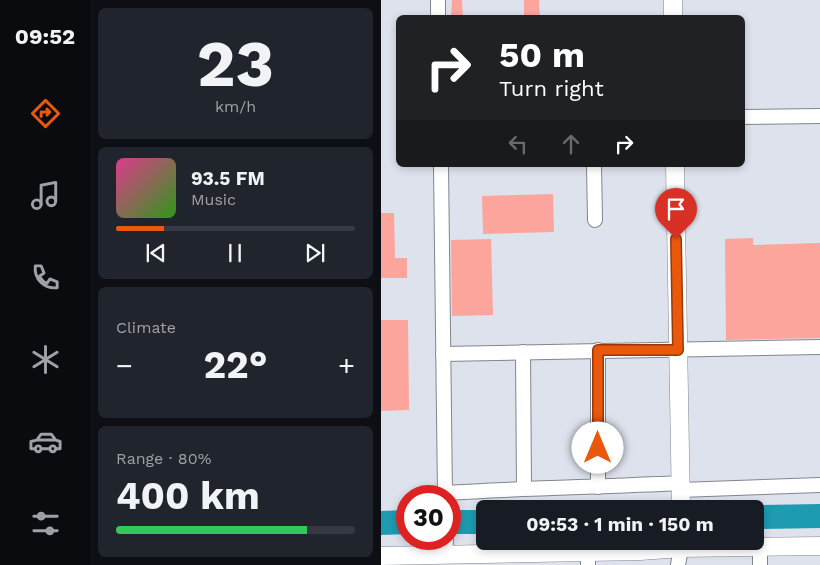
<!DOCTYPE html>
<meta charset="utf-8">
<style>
:root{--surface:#171b24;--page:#20242c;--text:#f1f3f6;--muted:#9ea1a6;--line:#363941;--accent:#ea580c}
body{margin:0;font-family:"Work Sans",sans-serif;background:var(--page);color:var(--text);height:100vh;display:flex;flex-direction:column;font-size:19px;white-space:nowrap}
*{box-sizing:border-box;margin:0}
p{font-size:16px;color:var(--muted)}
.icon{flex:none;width:28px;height:28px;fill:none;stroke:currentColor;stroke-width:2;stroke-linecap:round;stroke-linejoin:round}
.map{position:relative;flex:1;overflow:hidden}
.drawer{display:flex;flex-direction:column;gap:8px;padding:8px;background:#0d0f14;width:291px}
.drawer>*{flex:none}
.hud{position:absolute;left:15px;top:15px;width:349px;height:152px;border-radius:8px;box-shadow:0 2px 8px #0003;background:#202124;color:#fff;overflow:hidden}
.speed{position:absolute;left:15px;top:485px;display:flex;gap:10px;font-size:25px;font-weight:700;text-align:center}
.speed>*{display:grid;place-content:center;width:65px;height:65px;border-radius:50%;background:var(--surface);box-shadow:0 2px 8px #0003;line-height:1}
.speed .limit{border:8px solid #d22;background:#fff;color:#111}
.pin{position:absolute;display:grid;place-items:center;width:42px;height:42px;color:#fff;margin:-51px -21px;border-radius:50% 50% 50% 0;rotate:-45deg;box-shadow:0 0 5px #0007}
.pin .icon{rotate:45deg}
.me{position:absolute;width:55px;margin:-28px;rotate:0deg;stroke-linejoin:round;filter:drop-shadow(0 0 4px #0008)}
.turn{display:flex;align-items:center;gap:18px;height:105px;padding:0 20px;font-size:22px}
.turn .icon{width:65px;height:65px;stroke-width:2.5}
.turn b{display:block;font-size:35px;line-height:42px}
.lanes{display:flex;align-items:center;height:48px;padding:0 20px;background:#0003;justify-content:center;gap:25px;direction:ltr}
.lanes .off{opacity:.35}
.big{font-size:38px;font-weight:700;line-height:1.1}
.drawer .widget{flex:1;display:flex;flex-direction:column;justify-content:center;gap:8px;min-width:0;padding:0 18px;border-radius:8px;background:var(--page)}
.drawer .dial{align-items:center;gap:0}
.dial b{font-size:65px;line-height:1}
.song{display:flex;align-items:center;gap:15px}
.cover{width:60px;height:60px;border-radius:8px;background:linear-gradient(135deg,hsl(330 70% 55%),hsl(110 70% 35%))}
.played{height:5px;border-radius:2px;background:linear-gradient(90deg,var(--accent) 20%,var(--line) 20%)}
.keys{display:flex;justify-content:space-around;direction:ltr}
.heat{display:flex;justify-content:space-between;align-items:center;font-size:28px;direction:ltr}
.charge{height:8px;border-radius:4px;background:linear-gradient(90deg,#34c759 80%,var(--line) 0)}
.trip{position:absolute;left:95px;top:500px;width:288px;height:50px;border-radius:8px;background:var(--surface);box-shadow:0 2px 8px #0003;font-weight:700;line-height:50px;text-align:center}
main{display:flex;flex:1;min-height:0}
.tab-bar{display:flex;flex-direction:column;width:90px;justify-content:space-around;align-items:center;background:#090b0e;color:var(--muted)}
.tab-bar .icon{width:35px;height:35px}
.tab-bar .on{color:var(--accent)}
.tab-bar b{font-size:22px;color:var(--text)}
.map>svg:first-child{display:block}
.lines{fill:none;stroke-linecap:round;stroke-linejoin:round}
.river{stroke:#1e9bb0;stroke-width:24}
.building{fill:#fca59c}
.minor-casing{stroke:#81868f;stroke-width:16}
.tertiary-casing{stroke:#81868f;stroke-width:19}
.minor{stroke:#fff;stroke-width:14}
.tertiary{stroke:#fff;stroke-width:18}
.route-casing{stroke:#983908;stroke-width:12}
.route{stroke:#ea580c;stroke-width:9}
</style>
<main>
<nav class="tab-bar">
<b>09:52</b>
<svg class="icon on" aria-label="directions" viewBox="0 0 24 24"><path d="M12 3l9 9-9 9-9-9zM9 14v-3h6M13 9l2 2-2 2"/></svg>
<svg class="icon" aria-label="music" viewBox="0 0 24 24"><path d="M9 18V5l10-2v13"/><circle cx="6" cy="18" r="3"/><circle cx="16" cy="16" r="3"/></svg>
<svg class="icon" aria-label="phone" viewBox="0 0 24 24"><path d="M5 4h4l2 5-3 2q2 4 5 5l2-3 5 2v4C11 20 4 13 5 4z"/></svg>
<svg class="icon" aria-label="climate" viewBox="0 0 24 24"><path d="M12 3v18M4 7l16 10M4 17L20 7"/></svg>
<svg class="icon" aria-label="car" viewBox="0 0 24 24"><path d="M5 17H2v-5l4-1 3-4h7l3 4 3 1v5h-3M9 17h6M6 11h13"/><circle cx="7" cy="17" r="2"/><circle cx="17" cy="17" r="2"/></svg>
<svg class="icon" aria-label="filters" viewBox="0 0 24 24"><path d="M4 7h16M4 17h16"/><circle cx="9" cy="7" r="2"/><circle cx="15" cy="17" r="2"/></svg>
</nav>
<section class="drawer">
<div class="widget dial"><b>23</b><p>km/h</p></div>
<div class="widget">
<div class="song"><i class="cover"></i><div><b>93.5 FM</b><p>Music</p></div></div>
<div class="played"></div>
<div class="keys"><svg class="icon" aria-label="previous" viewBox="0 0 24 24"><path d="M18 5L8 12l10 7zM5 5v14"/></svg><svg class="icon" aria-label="pause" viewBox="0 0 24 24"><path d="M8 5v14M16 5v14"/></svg><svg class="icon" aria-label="next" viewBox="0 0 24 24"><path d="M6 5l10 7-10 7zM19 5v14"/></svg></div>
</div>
<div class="widget"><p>Climate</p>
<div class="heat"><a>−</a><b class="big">22°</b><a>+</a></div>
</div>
<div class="widget"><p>Range · 80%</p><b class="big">400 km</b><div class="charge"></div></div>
</section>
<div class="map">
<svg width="439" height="565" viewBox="0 0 439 565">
<rect width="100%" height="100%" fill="#dde2ed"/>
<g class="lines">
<g class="river">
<polyline points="374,517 439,516"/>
<polyline points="69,522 104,522"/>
<polyline points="0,523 26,522"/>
</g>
</g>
<g class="building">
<polygon points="71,0 81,0 82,18 70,18"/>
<polygon points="143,0 158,0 159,18 143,18"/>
<polygon points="172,194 173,232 102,234 101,196"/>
<polygon points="0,213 13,213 14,258 26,258 26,278 0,278"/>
<polygon points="372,238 372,245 439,243 439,338 345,340 344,239"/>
<polygon points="110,239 112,315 71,316 70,240"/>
<polygon points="0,320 27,320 28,410 0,411"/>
</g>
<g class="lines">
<g class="minor-casing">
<g id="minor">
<polyline points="57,0 57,18"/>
<polyline points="361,117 439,116"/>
<polyline points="60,165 64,496"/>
<polyline points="213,165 214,220"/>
<polyline points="217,350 217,487"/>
<polyline points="142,352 143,488"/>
<polyline points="62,354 439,347"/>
<polyline points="299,490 439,485"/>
<path d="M64,493C142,488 221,487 299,483"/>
<polyline points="379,547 379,565"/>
<polyline points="207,552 207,565"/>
<polyline points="64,554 65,539"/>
<polyline points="297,565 300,548"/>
</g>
</g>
<g class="tertiary-casing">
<g id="tertiary">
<polyline points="292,0 292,18"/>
<polyline points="294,165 300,509"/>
<polyline points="0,556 259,551 300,548 439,546"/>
</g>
</g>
<use href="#minor" class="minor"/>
<use href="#tertiary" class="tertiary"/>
</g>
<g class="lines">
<g class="route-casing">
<polyline id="route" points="217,448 217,350 297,350 295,239"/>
</g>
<use href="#route" class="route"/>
</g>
</svg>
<div class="speed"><div class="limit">30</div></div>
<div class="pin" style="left:295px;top:239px;background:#d93025"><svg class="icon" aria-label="arrive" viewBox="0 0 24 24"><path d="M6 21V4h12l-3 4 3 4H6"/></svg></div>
<svg class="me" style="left:217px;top:448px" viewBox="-20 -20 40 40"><circle r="19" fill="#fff"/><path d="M0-13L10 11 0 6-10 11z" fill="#ea580c"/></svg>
<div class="trip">09:53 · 1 min · 150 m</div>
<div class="hud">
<div class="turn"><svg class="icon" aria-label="right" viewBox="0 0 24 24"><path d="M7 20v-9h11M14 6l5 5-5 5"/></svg><div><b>50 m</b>Turn right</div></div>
<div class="lanes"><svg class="icon off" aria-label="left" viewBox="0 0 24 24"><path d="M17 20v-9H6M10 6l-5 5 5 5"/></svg><svg class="icon off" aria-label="ahead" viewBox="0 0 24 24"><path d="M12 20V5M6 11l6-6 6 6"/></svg><svg class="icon" aria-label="right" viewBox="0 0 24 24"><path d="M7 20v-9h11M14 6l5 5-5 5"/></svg></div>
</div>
</div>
</main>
